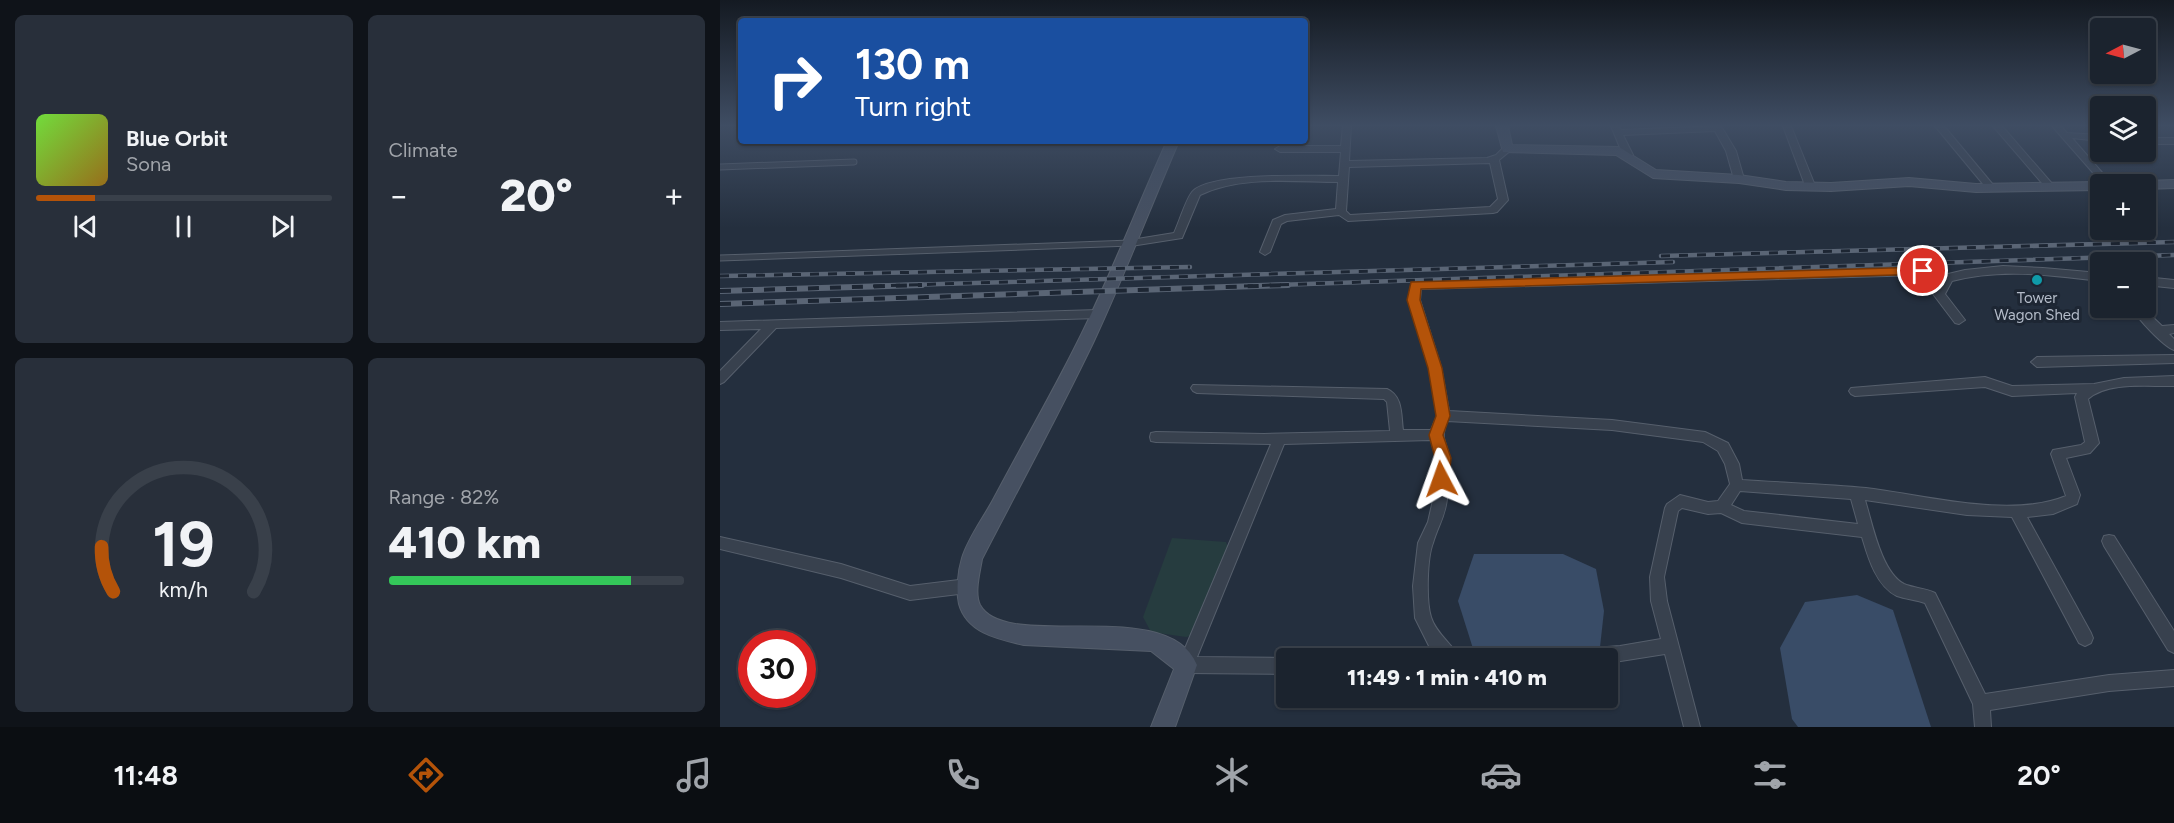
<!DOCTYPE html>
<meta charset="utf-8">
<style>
:root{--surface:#1b232e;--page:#282f3a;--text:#f1f3f6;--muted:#a0a4aa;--line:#39404a;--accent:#b45309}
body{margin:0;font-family:Figtree,sans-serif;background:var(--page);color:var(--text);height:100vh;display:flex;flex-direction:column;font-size:22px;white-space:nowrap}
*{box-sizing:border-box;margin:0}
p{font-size:20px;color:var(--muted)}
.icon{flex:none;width:33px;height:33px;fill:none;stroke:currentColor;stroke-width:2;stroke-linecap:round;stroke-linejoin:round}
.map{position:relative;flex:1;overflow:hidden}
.drawer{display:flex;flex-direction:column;gap:15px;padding:15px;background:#0f1319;width:720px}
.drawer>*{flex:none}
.top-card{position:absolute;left:18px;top:18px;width:570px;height:126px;border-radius:6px;box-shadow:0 2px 4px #0004,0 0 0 2px var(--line);background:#1a4fa0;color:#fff;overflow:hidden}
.needle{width:39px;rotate:264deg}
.buttons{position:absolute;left:1370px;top:18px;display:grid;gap:12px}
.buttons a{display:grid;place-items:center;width:66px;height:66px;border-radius:6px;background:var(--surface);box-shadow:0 2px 4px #0004,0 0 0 2px var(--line);font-size:30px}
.speed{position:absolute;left:18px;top:630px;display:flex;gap:12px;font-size:30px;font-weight:700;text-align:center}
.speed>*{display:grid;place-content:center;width:78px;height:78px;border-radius:50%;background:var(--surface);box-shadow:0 2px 4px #0004,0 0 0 2px var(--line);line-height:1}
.speed .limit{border:9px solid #d22;background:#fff;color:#111}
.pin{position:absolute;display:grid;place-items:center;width:51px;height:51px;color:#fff;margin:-26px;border:3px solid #fff;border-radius:50%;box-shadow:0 2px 6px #0007}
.me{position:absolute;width:66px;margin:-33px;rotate:356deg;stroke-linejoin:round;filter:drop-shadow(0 0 4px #0008)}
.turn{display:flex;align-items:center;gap:21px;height:126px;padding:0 18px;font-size:27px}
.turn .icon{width:78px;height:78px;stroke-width:2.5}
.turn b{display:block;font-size:42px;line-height:51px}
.big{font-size:45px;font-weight:800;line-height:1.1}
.drawer .widget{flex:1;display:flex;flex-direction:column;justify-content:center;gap:9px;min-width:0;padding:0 21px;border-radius:9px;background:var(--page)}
.drawer .dial{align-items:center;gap:0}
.dial svg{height:156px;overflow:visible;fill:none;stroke:var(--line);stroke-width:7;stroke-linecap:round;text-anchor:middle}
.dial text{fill:var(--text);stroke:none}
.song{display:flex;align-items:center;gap:18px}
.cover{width:72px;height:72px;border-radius:9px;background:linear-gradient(135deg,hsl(100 70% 55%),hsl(40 70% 35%))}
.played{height:6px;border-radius:3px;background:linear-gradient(90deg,var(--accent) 20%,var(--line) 20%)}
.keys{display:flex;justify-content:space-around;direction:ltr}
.heat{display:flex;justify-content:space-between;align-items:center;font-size:33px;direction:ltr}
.charge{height:9px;border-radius:4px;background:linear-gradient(90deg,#34c759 82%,var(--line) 0)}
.drawer .tiles{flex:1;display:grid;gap:15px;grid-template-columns:repeat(2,1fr)}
.trip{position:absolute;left:556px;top:648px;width:342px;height:60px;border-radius:6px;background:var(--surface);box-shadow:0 2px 4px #0004,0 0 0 2px var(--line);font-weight:800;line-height:60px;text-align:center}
.dock{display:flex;height:96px;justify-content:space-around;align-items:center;background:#0b0e12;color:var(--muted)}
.dock .icon{width:42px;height:42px}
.dock .on{color:var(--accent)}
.dock b{font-size:27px;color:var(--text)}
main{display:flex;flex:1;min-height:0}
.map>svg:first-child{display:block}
.green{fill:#263c3f}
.water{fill:#394c67}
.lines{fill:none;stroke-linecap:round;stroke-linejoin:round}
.lane-casing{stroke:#565f6c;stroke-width:7}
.street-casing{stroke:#565f6c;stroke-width:2}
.secondary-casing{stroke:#565f6c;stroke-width:2}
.lane{stroke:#38414e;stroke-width:5}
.street{fill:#38414e;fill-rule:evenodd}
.secondary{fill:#465061;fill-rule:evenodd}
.rail-far1-casing{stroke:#5a6575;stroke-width:4.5}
.rail-casing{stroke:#5a6575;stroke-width:6}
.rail-far1{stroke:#1d2633;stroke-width:3;stroke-dasharray:9;stroke-linecap:butt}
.rail{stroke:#1d2633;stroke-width:4;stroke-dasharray:11;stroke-linecap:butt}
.route{fill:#b45309;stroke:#753606;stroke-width:1.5}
.culture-dot{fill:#0f9aa8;stroke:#1d2633;stroke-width:2}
.labels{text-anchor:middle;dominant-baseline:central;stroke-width:6;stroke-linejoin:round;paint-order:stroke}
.poi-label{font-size:15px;fill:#b4bcc9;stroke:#1d2633}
</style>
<main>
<section class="drawer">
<div class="tiles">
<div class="widget">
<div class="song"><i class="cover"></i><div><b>Blue Orbit</b><p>Sona</p></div></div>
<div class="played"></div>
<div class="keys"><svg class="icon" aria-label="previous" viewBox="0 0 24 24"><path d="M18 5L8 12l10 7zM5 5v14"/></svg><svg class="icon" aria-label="pause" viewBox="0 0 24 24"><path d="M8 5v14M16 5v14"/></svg><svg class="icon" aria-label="next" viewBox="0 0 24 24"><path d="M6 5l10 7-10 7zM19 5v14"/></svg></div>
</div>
<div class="widget"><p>Climate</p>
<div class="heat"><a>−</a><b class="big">20°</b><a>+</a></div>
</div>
<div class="widget dial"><svg viewBox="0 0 100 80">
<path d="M14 69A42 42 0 1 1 86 69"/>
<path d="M14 69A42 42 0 0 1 8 46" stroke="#b45309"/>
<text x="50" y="56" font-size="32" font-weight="700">19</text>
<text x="50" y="72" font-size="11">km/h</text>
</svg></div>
<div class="widget"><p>Range · 82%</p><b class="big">410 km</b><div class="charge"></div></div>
</div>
</section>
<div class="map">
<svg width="1454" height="727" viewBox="0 0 1454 727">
<rect width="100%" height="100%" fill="#242f3e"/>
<polygon class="green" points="452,538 506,542 511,557 484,633 466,637 431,632 423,617"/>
<g class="water">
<polygon points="754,554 843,554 876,569 884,611 879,656 756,658 738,601"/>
<polygon points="1137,595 1173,610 1211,727 1078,727 1072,719 1060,648 1085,602"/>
</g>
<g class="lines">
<g class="lane-casing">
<g id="lane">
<polyline points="0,167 134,162"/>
<polyline points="0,258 411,243"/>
</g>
</g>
<g class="street-casing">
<g id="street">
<path d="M623,126H631L629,161L767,158L776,155L784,147H790V151L779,160L788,200L777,212L773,213L628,221L619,215L567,221L561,224L550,252L545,255L540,252L553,220L565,215L616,209L618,182C574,182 521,175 480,195L462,238L411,246L406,243L411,240L454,233C458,225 467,196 473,191C493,172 589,176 619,176L621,152H560L555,149L560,146H621ZM770,163L778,199L770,207L630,215L626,211L629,167Z"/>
<polygon points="891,126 899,126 901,130 1001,126 1016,151 1024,179 1019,182 1014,179 1006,151 995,131 903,135 913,155 908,158 903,155"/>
<polygon points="1063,126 1071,126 1096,188 1094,190 1088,190 1086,188"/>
<polygon points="1215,126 1224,126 1274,186 1274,190 1268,190"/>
<polygon points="1273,126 1282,126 1334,186 1334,190 1328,190"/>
<polygon points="1332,126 1341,126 1347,133 1380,135 1380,141 1352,138 1392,184 1383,184"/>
<polygon points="1373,126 1380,126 1380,132"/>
<rect x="1425" y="138" width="29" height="6"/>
<path d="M1283,266L1323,268L1380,273V281C1331,275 1280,268 1232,281L1225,294L1245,320L1239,324L1235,323L1213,294L1221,280L1203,275L701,289L700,300L721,367L729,411L892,420L985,432L1008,443L1019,464L1022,480C1064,483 1105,484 1146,488C1205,495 1290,519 1346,496L1331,454L1333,450L1361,445L1365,442L1355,397L1357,393L1292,396L1265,387L1135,396L1131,394L1129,391L1131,388L1265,377L1292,386L1374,384L1404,378L1454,376V386C1428,387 1389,381 1368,399L1379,443L1370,453L1346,458L1360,495L1357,504L1333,514L1307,517L1371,633L1373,638L1371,643L1365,646L1359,643L1292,517L1247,515L1145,500C1152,522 1161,572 1184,584C1193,588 1205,588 1215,593L1265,694L1389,675L1454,670V686L1389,691L1270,710L1271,727H1255L1253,704L1205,603C1196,600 1186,599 1177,596C1156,586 1148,557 1142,537L1022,523L1001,513L988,514L962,508L958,511L944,577L947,601L980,727H964L945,654L888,663V658H840L842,652L848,650L900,646L941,639L931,601L930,577L945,508L947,504L960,495L988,502L998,501L1010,484L1005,464L998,451L983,442L892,430L727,421C720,442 726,438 729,457C731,469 728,486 727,499C725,517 718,526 713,543C707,558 706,601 711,617C716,634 734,645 739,658H720L710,648L695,618L693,586L698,543L708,522L713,500L716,458L711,440L564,444L477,657L567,658V674L466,673L460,671L458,665L551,444L436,442L431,441L430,437L431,433L436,432L544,434L670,431L667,402L664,399L477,393L473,391L471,388L473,385L667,389C683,396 681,415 683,430H711L717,416L709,367L688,300L692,282L1203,267L1228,274L1245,270ZM1020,491L1131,499L1138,524L1024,511L1011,505Z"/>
<polygon points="1425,277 1454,280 1454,288 1425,285"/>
<path d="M1412,308H1423L1442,326L1454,325V333L1449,334L1454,339V350C1443,346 1417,318 1412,308Z"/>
<polygon points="378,310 384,314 378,318 56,328 4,382 0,384 0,371 41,329 0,330 0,322"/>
<polygon points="1454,355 1454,363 1317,367 1311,362 1317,357"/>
<polygon points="1389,535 1394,536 1454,631 1454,653 1448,650 1384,546 1382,541 1384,536"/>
<polygon points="0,537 121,564 190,586 247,579 252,581 254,586 252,591 247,593 190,600 121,578 0,549"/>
</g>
</g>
<g class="secondary-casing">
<g id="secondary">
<polygon points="776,126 788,126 792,145 899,147 936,170 1019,175 1066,182 1111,183 1189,178 1256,184 1380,182 1386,184 1380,184 1380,190 1256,192 1189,186 1111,191 1066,190 1019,183 933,178 896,155 783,152"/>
<path d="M447,141H459C430,208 404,277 373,343C338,416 299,487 262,559C260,572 254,593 260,605C286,653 448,594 477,665L455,727H431L454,669L431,651L304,645C278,639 247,633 239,604C236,591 238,571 242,558C248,538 264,517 274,498C301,447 330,397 356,345C390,278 416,209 447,141Z"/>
<polygon points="1454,180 1454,188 1425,189 1425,184 1419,184 1425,181"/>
</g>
</g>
<use href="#lane" class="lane"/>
<use href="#street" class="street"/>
<use href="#secondary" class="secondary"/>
<g class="rail-far1-casing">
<g id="rail-far1">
<polyline points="941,256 1454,242"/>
<polyline points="0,276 470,267"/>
<polyline points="153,286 953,262"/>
<polyline points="524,286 1454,255"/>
</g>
</g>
<g class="rail-casing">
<g id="rail">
<polyline points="0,291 202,285"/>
<polyline points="0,304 568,285"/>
</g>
</g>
<use href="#rail-far1" class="rail-far1"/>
<use href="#rail" class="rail"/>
</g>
<linearGradient id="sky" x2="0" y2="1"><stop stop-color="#141a22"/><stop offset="0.55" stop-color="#3f4d63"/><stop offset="1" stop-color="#3f4d63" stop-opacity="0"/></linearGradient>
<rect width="1454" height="228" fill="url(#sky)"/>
<polygon class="route" points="1203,267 1207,268 1207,274 701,289 700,300 722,368 730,416 723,435 731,458 729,479 721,486 714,479 715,458 709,435 716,416 708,368 687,300 691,282"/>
<circle class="culture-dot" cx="1317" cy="280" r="6"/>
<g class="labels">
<g class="poi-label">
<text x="1317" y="298">Tower<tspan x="1317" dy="17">Wagon Shed</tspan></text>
</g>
</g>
</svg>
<div class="buttons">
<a><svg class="needle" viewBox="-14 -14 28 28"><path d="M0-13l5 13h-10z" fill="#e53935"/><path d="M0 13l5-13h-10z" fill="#a0a4aa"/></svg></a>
<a><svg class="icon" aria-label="layers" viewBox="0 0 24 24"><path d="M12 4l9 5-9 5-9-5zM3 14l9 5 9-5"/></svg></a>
<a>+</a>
<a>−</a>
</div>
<div class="speed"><div class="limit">30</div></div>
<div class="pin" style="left:1203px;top:271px;background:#d93025"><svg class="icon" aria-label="arrive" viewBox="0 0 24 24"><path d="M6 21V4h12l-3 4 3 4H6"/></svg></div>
<svg class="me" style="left:721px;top:479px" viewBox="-20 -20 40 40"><path d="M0-17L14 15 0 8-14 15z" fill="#b45309" stroke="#fff" stroke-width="4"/></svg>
<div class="trip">11:49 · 1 min · 410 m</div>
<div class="top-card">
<div class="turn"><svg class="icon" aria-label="right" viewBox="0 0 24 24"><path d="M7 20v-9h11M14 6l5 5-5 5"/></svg><div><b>130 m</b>Turn right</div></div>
</div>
</div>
</main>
<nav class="dock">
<b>11:48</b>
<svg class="icon on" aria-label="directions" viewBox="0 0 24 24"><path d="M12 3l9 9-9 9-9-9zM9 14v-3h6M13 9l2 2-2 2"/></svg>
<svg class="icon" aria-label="music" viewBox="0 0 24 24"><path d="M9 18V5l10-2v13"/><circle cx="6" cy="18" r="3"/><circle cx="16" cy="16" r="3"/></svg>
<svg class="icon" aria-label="phone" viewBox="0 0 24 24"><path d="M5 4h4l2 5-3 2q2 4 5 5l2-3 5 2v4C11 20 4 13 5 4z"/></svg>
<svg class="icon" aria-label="climate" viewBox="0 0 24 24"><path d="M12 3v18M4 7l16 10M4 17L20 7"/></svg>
<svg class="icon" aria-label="car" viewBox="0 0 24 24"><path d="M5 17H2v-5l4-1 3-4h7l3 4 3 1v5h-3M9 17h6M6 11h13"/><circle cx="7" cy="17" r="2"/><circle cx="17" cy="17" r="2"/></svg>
<svg class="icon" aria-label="filters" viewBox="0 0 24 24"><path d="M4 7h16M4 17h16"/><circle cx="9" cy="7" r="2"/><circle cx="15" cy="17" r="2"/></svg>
<b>20°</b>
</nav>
